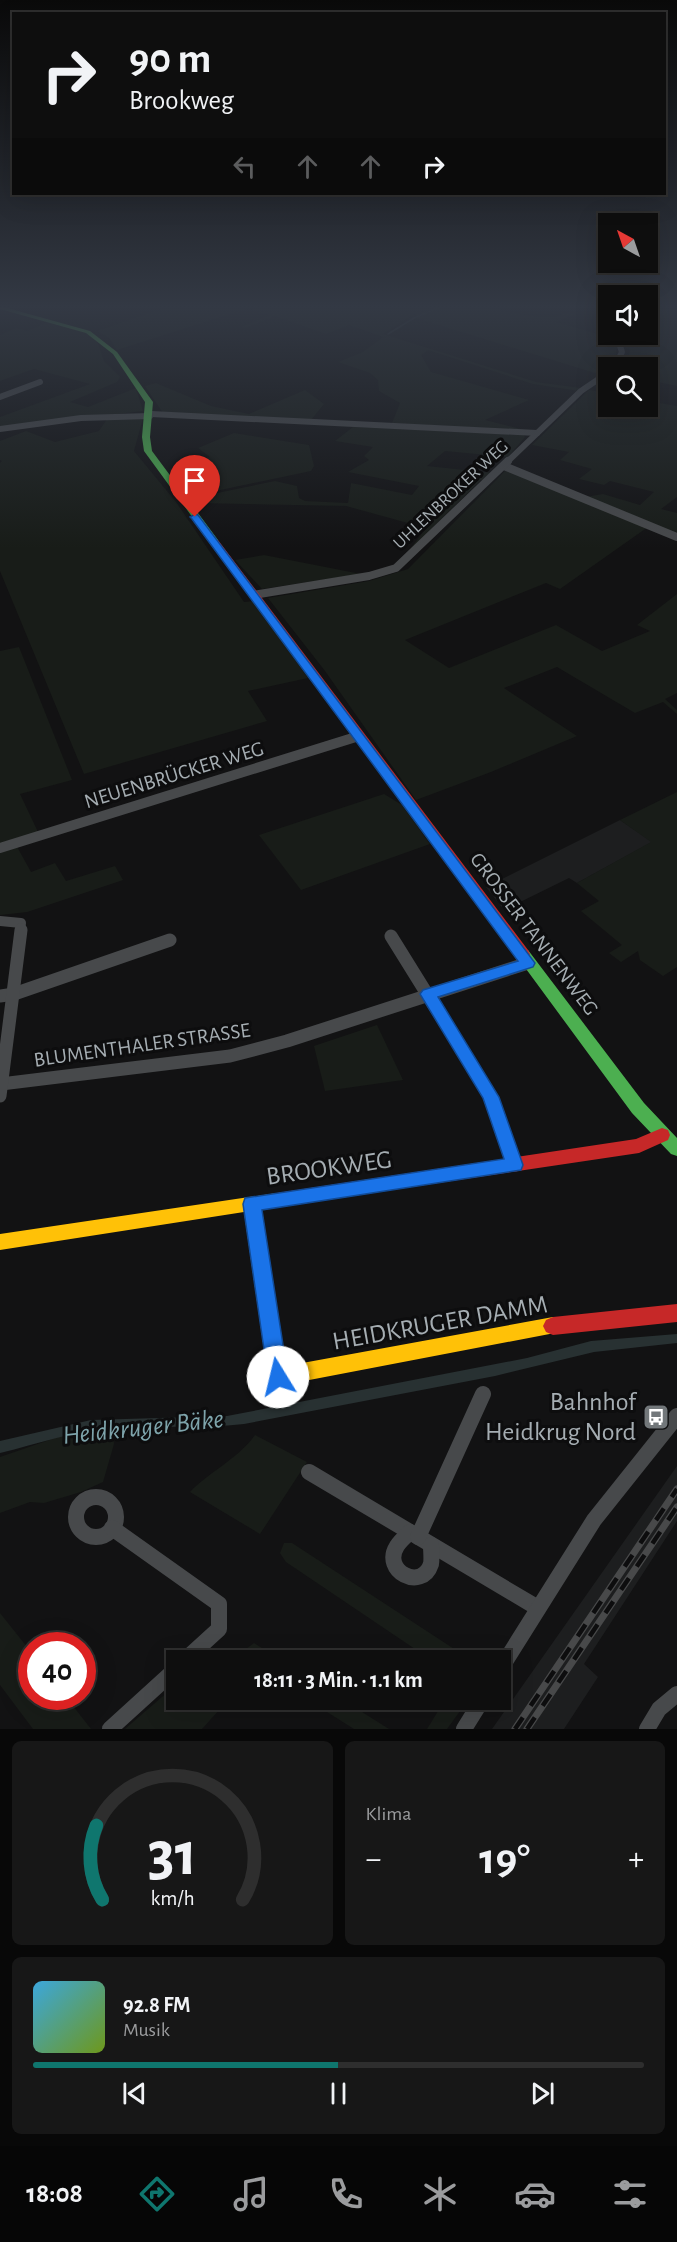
<!DOCTYPE html>
<html lang="de">
<meta charset="utf-8">
<style>
:root{--surface:#0e0e0e;--page:#171717;--text:#f1f3f6;--muted:#9b9c9e;--line:#2e2e2e;--accent:#0f766e}
body{margin:0;font-family:"Alegreya Sans",sans-serif;background:var(--page);color:var(--text);height:100vh;display:flex;flex-direction:column;font-size:22px;white-space:nowrap}
*{box-sizing:border-box;margin:0}
p{font-size:20px;color:var(--muted)}
.icon{flex:none;width:33px;height:33px;fill:none;stroke:currentColor;stroke-width:2;stroke-linecap:round;stroke-linejoin:round}
.map{position:relative;height:1729px;overflow:hidden}
.sheet{display:flex;flex-direction:column;gap:12px;padding:12px;background:#080808;flex:1}
.sheet>*{flex:none}
.guide{position:absolute;left:12px;top:12px;width:654px;height:183px;border-radius:0px;box-shadow:0 6px 24px #0002,0 0 0 2px var(--line);background:#0e0e0e;color:var(--text);overflow:hidden}
.needle{width:39px;rotate:320deg}
.fabs{position:absolute;left:598px;top:213px;display:grid;gap:12px}
.fabs a{display:grid;place-items:center;width:60px;height:60px;border-radius:0px;background:var(--surface);box-shadow:0 6px 24px #0002,0 0 0 2px var(--line);font-size:30px}
.speed{position:absolute;left:18px;top:1632px;display:flex;gap:12px;font-size:30px;font-weight:700;text-align:center}
.speed>*{display:grid;place-content:center;width:78px;height:78px;border-radius:50%;background:var(--surface);box-shadow:0 6px 24px #0002,0 0 0 2px var(--line);line-height:1}
.speed .limit{border:9px solid #d22;background:#fff;color:#111}
.pin{position:absolute;display:grid;place-items:center;width:51px;height:51px;color:#fff;margin:-62px -26px;border-radius:50% 50% 50% 0;rotate:-45deg;box-shadow:0 0 6px #0007}
.pin .icon{rotate:45deg}
.me{position:absolute;width:66px;margin:-33px;rotate:351deg;stroke-linejoin:round;filter:drop-shadow(0 0 4px #0008)}
.turn{display:flex;align-items:center;gap:21px;height:126px;padding:0 18px;font-size:27px}
.turn .icon{width:78px;height:78px;stroke-width:2.5}
.turn b{display:block;font-size:42px;line-height:51px}
.lanes{display:flex;align-items:center;height:57px;padding:0 18px;background:#0003;justify-content:center;gap:30px;direction:ltr}
.lanes .off{opacity:.35}
.big{font-size:45px;font-weight:600;line-height:1.1}
.sheet .widget{flex:1;display:flex;flex-direction:column;justify-content:center;gap:9px;min-width:0;padding:0 21px;border-radius:9px;background:var(--page)}
.sheet .dial{align-items:center;gap:0}
.dial svg{height:156px;overflow:visible;fill:none;stroke:var(--line);stroke-width:7;stroke-linecap:round;text-anchor:middle}
.dial text{fill:var(--text);stroke:none}
.song{display:flex;align-items:center;gap:18px}
.cover{width:72px;height:72px;border-radius:9px;background:linear-gradient(135deg,hsl(200 70% 55%),hsl(80 70% 35%))}
.played{height:6px;border-radius:3px;background:linear-gradient(90deg,var(--accent) 50%,var(--line) 50%)}
.keys{display:flex;justify-content:space-around;direction:ltr}
.heat{display:flex;justify-content:space-between;align-items:center;font-size:33px;direction:ltr}
.sheet .tiles{flex:1;display:grid;gap:12px;grid-template-columns:1fr 1fr}
.widget:last-child{grid-column:span 2}
.trip{position:absolute;left:166px;top:1650px;width:345px;height:60px;border-radius:0px;background:var(--surface);box-shadow:0 6px 24px #0002,0 0 0 2px var(--line);font-weight:600;line-height:60px;text-align:center}
.menu{display:flex;height:96px;justify-content:space-around;align-items:center;background:#060606;color:var(--muted)}
.menu .icon{width:42px;height:42px}
.menu .active{color:var(--accent)}
.menu b{font-size:27px;color:var(--text)}
.map>svg:first-child{display:block}
.built{fill:#1d1e1f}
.green{fill:#181c18}
.water{fill:#283132}
.lines{fill:none;stroke-linecap:round;stroke-linejoin:round}
.stream{stroke:#283132;stroke-width:1.5}
.street-far4{stroke:#47494b;stroke-width:6}
.street-far3{stroke:#47494b;stroke-width:8}
.street-far2{stroke:#47494b;stroke-width:10}
.street-far1{stroke:#47494b;stroke-width:13}
.street{stroke:#47494b;stroke-width:16}
.fast{fill:#4caf50;fill-rule:evenodd}
.slow{fill:#ffc107;fill-rule:evenodd}
.jam{fill:#c62828;fill-rule:evenodd}
.rail-casing{stroke:#48494a;stroke-width:7}
.rail{stroke:#0d0d0e;stroke-width:4.5;stroke-dasharray:14;stroke-linecap:butt}
.route{fill:#1a73e8;stroke:#114b97;stroke-width:1.5}
.labels{text-anchor:middle;dominant-baseline:central;stroke-width:6;stroke-linejoin:round;paint-order:stroke}
.far-street-label{font-size:18px;fill:#a5adb2;stroke:#0d0d0e}
.street-label{font-size:21px;fill:#a5adb2;stroke:#0d0d0e}
.near-street-label{font-size:26px;fill:#a5adb2;stroke:#0d0d0e}
.near-poi-label{font-size:26px;fill:#a5adb2;stroke:#0d0d0e;text-anchor:end}
.near-water-label{font-size:27px;font-style:italic;fill:#7ea4ab;stroke:#0d0d0e}
</style>
<div class="map">
<svg width="677" height="1729" viewBox="0 0 677 1729">
<rect width="100%" height="100%" fill="#121213"/>
<g class="built">
<polygon points="620,820 652,842 577,883 569,878 504,910 486,887"/>
<polygon points="677,1466 677,1521 584,1664 598,1677 564,1729 492,1729"/>
</g>
<g class="green">
<path d="M170,306H490C509,314 529,316 549,317C560,318 562,311 576,314L556,322L618,340C617,356 613,367 598,374L416,318L420,316L414,314L383,334L536,382L581,388L579,391L533,384L428,350L421,355L431,372L529,400L485,420L525,430L392,423L400,403L379,391L378,380L370,373L338,362L363,352L383,337L349,325L326,334L275,316L245,328L241,327L270,315L249,308L117,350L109,338L97,331Z"/>
<polygon points="664,306 677,306 677,386 648,380 648,368 624,367 630,351 620,335 648,334 648,318"/>
<polygon points="48,322 86,332 96,338 104,361 120,377 117,382 70,402 88,407 136,388 143,411 0,428 0,417 90,384 34,369 0,381 0,335 16,328 27,331"/>
<polygon points="156,383 211,406 249,414 305,390 324,404 311,420 163,413 145,386"/>
<polygon points="589,390 609,393 609,406 648,406 648,401 677,406 677,497 661,509 677,513 677,534 585,497 603,494 640,505 654,492 610,481 604,485 579,479 592,469 560,460 569,452 532,445"/>
<polygon points="143,418 134,451 176,502 244,602 255,601 308,678 248,691 267,721 84,774 0,571 0,463 2,461 0,460 0,441 26,431 55,442 99,431 107,419"/>
<polygon points="353,427 524,435 525,437 508,457 445,451 427,466 493,473 485,480 481,480 433,527 435,530 405,556 426,528 346,506 196,503 193,498 275,481 297,486 299,498 305,501 348,503 351,483 412,495 419,486 348,472 369,460 364,456 373,447 335,441"/>
<polygon points="234,433 309,445 314,466 311,471 192,496 169,469 210,457 198,448"/>
<polygon points="507,469 648,527 560,589 546,583 405,640 449,668 556,625 602,651 650,631 637,625 677,594 677,693 665,699 677,710 677,714 663,702 635,713 557,667 504,688 577,736 491,772 416,800 325,671 268,598 369,581 408,569"/>
<polygon points="264,555 361,574 262,589 235,560"/>
<polygon points="19,647 72,780 20,794 38,832 0,843 0,651"/>
<polygon points="677,792 677,967 663,976 640,960 638,951 621,962 609,953 622,945 581,911 599,901 577,883 651,842 620,820"/>
<polygon points="384,794 402,805 430,844 301,890 259,835"/>
<polygon points="16,845 31,872 55,863 66,881 115,866 123,880 27,912 0,915 0,850"/>
<polygon points="377,1025 403,1080 325,1091 314,1046"/>
<polygon points="113,1428 114,1444 103,1482 81,1492 44,1503 30,1502 0,1513 0,1457 58,1437"/>
<path d="M255,1435L307,1462L260,1534L190,1492C209,1472 239,1458 255,1435Z"/>
<polygon points="284,1543 292,1543 471,1660 428,1660 415,1649 286,1562 280,1553"/>
<polygon points="0,1613 31,1652 32,1696 66,1697 91,1729 33,1729 0,1685"/>
<polygon points="254,1643 281,1660 248,1660 243,1657 243,1651"/>
<polygon points="177,1684 177,1700 228,1700 202,1729 125,1729"/>
<polygon points="308,1700 343,1700 389,1729 354,1729"/>
<polygon points="445,1700 468,1700 447,1729 427,1729"/>
</g>
<path class="water" d="M677,1334V1343L594,1352L495,1376L244,1424C201,1429 157,1425 114,1428C75,1430 38,1444 0,1453V1441L91,1420L227,1416L527,1358L591,1341Z"/>
<g class="lines">
<polyline class="stream" points="388,334 414,318 442,306"/>
<g class="street-far4">
<polyline points="614,368 622,352 616,334"/>
<polyline points="0,397 40,382"/>
<polyline points="151,414 537,433"/>
<polyline points="0,429 81,418 150,416"/>
<polyline points="506,463 581,391 609,372"/>
</g>
<g class="street-far3">
<polyline points="504,466 677,537"/>
<polyline points="253,595 369,576 396,568 508,461"/>
</g>
<g class="street-far2">
<polyline points="0,848 359,736"/>
<polyline points="0,921 21,923 20,931"/>
</g>
<g class="street-far1">
<polyline points="391,936 491,1097 515,1165"/>
<polyline points="0,996 14,994 170,940"/>
<polyline points="1,1084 230,1056 287,1041 528,963"/>
<polyline points="0,1096 21,930"/>
</g>
<g class="street">
<polyline points="309,1472 538,1608"/>
<circle cx="96" cy="1517" r="20"/>
<polyline points="112,1528 219,1604 219,1629 185,1660"/>
<path d="M410,1532C406,1536 400,1541 397,1546C381,1571 422,1592 431,1564C432,1559 431,1551 431,1545"/>
<polyline points="418,1537 483,1394"/>
<polyline points="501,1668 594,1520 677,1416"/>
<polyline points="110,1729 177,1668"/>
<polyline points="464,1729 482,1700"/>
<polyline points="647,1729 659,1709 677,1694"/>
</g>
<g class="fast">
<polygon points="0,306 90,331 117,352 153,402 150,437 152,451 218,540 218,544 212,544 144,451 142,437 145,402 113,354 86,333 0,309"/>
<polygon points="523,949 528,950 644,1103 677,1138 677,1156 671,1154 632,1113 518,958 516,954 518,950"/>
</g>
<polygon class="slow" points="277,1193 283,1195 286,1200 283,1205 262,1210 286,1366 553,1317 560,1320 563,1326 560,1332 278,1386 271,1384 268,1377 244,1212 0,1250 0,1234"/>
<g class="jam">
<polygon points="212,540 218,540 528,950 530,954 528,958 518,958 212,544"/>
<polygon points="662,1128 668,1130 670,1135 668,1140 639,1153 277,1207 271,1205 268,1200 271,1195 277,1193 636,1139"/>
<polygon points="677,1304 677,1322 553,1335 546,1332 543,1326 546,1320 553,1317"/>
</g>
<g class="rail-casing">
<g id="rail">
<polyline points="515,1729 677,1489"/>
<polyline points="527,1729 677,1507"/>
</g>
</g>
<use href="#rail" class="rail"/>
</g>
<linearGradient id="sky" x2="0" y2="1"><stop stop-color="#0a0a0a"/><stop offset="0.56" stop-color="#333944"/><stop offset="1" stop-color="#333944" stop-opacity="0"/></linearGradient>
<rect width="677" height="548" fill="url(#sky)"/>
<polygon class="route" points="195,514 198,515 535,963 533,967 438,997 499,1097 523,1165 521,1170 262,1210 288,1377 286,1384 278,1386 271,1384 268,1377 243,1204 245,1198 504,1159 483,1098 420,994 423,990 518,961 192,519 190,517"/>
<defs>
<g id="bus-square" transform="scale(1.35)"><rect x="-9" y="-9" width="18" height="18" rx="4" fill="#72777a" stroke="#0d0d0e"/><path d="M-5-6H5V4H4V6H2V4H-2V6H-4V4H-5ZM-3.5-4V0h7V-4ZM-3.5 1.2v1.5H-2V1.2ZM2 1.2v1.5H3.5V1.2Z" fill="#fff"/></g>
</defs>
<g fill-rule="evenodd">
<use href="#bus-square" x="656" y="1417"/>
</g>
<g class="labels">
<g class="far-street-label">
<text transform="translate(451 495) rotate(-43)">UHLENBROKER WEG</text>
</g>
<g class="street-label">
<text transform="translate(174 775) rotate(-17)">NEUENBRÜCKER WEG</text>
<text transform="translate(534 934) rotate(53)">GROSSER TANNENWEG</text>
<text transform="translate(142 1045) rotate(-8)">BLUMENTHALER STRASSE</text>
</g>
<g class="near-street-label">
<text transform="translate(329 1168) rotate(-8)">BROOKWEG</text>
<text transform="translate(440 1323) rotate(-10)">HEIDKRUGER DAMM</text>
</g>
<g class="near-poi-label">
<text x="636" y="1402">Bahnhof<tspan x="636" dy="30">Heidkrug Nord</tspan></text>
</g>
<g class="near-water-label">
<text transform="translate(143 1427) rotate(-6)">Heidkruger Bäke</text>
</g>
</g>
</svg>
<div class="fabs">
<a><svg class="needle" viewBox="-14 -14 28 28"><path d="M0-13l5 13h-10z" fill="#e53935"/><path d="M0 13l5-13h-10z" fill="#9b9c9e"/></svg></a>
<a><svg class="icon" aria-label="sound" viewBox="0 0 24 24"><path d="M4 9h4l5-4v14l-5-4H4zM17 9q2 3 0 6"/></svg></a>
<a><svg class="icon" aria-label="search" viewBox="0 0 24 24"><circle cx="10" cy="10" r="6"/><path d="M15 15l6 6"/></svg></a>
</div>
<div class="speed"><div class="limit">40</div></div>
<div class="pin" style="left:195px;top:517px;background:#d93025"><svg class="icon" aria-label="arrive" viewBox="0 0 24 24"><path d="M6 21V4h12l-3 4 3 4H6"/></svg></div>
<svg class="me" style="left:278px;top:1377px" viewBox="-20 -20 40 40"><circle r="19" fill="#fff"/><path d="M0-13L10 11 0 6-10 11z" fill="#1a73e8"/></svg>
<div class="trip">18:11 · 3 Min. · 1.1 km</div>
<div class="guide">
<div class="turn"><svg class="icon" aria-label="right" viewBox="0 0 24 24"><path d="M7 20v-9h11M14 6l5 5-5 5"/></svg><div><b>90 m</b>Brookweg</div></div>
<div class="lanes"><svg class="icon off" aria-label="left" viewBox="0 0 24 24"><path d="M17 20v-9H6M10 6l-5 5 5 5"/></svg><svg class="icon off" aria-label="ahead" viewBox="0 0 24 24"><path d="M12 20V5M6 11l6-6 6 6"/></svg><svg class="icon off" aria-label="ahead" viewBox="0 0 24 24"><path d="M12 20V5M6 11l6-6 6 6"/></svg><svg class="icon" aria-label="right" viewBox="0 0 24 24"><path d="M7 20v-9h11M14 6l5 5-5 5"/></svg></div>
</div>
</div>
<section class="sheet">
<div class="tiles">
<div class="widget dial"><svg viewBox="0 0 100 80">
<path d="M14 69A42 42 0 1 1 86 69"/>
<path d="M14 69A42 42 0 0 1 11 31" stroke="#0f766e"/>
<text x="50" y="56" font-size="32" font-weight="700">31</text>
<text x="50" y="72" font-size="11">km/h</text>
</svg></div>
<div class="widget"><p>Klima</p>
<div class="heat"><a>−</a><b class="big">19°</b><a>+</a></div>
</div>
<div class="widget">
<div class="song"><i class="cover"></i><div><b>92.8 FM</b><p>Musik</p></div></div>
<div class="played"></div>
<div class="keys"><svg class="icon" aria-label="previous" viewBox="0 0 24 24"><path d="M18 5L8 12l10 7zM5 5v14"/></svg><svg class="icon" aria-label="pause" viewBox="0 0 24 24"><path d="M8 5v14M16 5v14"/></svg><svg class="icon" aria-label="next" viewBox="0 0 24 24"><path d="M6 5l10 7-10 7zM19 5v14"/></svg></div>
</div>
</div>
</section>
<nav class="menu">
<b>18:08</b>
<svg class="icon active" aria-label="directions" viewBox="0 0 24 24"><path d="M12 3l9 9-9 9-9-9zM9 14v-3h6M13 9l2 2-2 2"/></svg>
<svg class="icon" aria-label="music" viewBox="0 0 24 24"><path d="M9 18V5l10-2v13"/><circle cx="6" cy="18" r="3"/><circle cx="16" cy="16" r="3"/></svg>
<svg class="icon" aria-label="phone" viewBox="0 0 24 24"><path d="M5 4h4l2 5-3 2q2 4 5 5l2-3 5 2v4C11 20 4 13 5 4z"/></svg>
<svg class="icon" aria-label="climate" viewBox="0 0 24 24"><path d="M12 3v18M4 7l16 10M4 17L20 7"/></svg>
<svg class="icon" aria-label="car" viewBox="0 0 24 24"><path d="M5 17H2v-5l4-1 3-4h7l3 4 3 1v5h-3M9 17h6M6 11h13"/><circle cx="7" cy="17" r="2"/><circle cx="17" cy="17" r="2"/></svg>
<svg class="icon" aria-label="filters" viewBox="0 0 24 24"><path d="M4 7h16M4 17h16"/><circle cx="9" cy="7" r="2"/><circle cx="15" cy="17" r="2"/></svg>
</nav>
